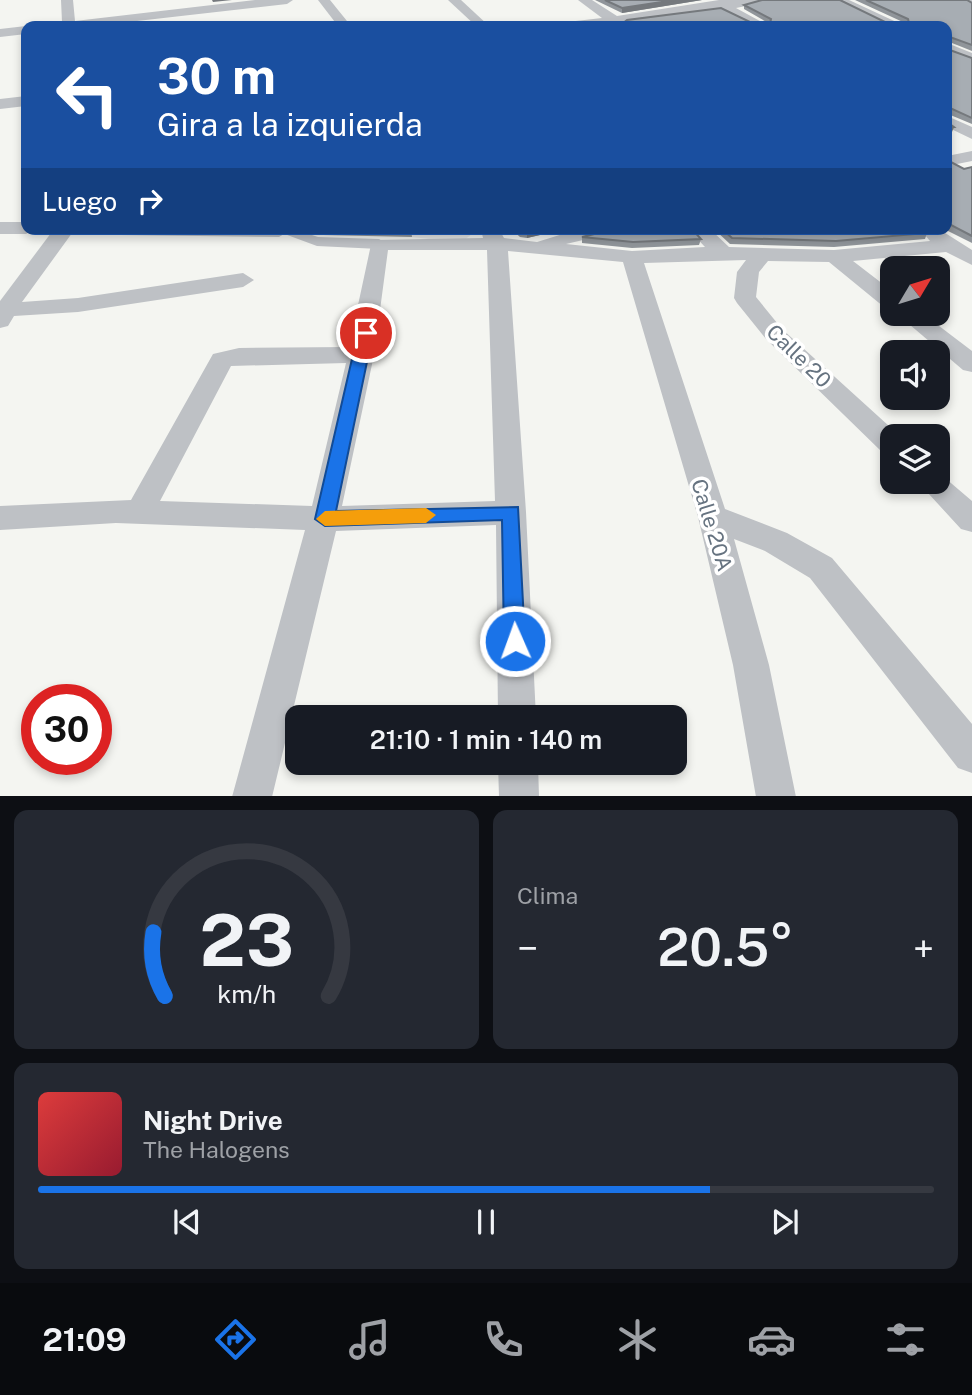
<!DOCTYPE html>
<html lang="es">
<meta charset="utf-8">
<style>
:root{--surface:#171b24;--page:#242831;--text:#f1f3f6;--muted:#9ea1a6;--line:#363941;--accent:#1a73e8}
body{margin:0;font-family:"Public Sans",sans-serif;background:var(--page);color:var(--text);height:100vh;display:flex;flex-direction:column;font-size:26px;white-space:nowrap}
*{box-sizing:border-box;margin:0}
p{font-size:23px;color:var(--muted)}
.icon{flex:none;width:38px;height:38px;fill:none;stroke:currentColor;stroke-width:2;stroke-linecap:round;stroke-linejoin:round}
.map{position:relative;height:796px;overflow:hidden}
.drawer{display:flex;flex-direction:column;gap:14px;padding:14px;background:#0d0f14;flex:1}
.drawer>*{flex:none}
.guide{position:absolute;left:21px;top:21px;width:931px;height:214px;border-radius:14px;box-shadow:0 4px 10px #0003;background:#1a4fa0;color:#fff;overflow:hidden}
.needle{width:46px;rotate:52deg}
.tools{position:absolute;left:880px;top:256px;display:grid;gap:14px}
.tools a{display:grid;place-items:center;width:70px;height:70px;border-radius:14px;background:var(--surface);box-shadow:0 4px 10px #0003;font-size:35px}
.speed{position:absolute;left:21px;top:684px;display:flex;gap:14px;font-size:35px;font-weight:700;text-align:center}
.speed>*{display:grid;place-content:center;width:91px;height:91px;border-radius:50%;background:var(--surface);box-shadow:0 4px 10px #0003;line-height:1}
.speed .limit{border:10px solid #d22;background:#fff;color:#111}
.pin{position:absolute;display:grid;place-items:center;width:60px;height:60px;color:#fff;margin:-30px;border:4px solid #fff;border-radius:50%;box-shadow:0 2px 7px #0007}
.me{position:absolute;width:77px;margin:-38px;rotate:358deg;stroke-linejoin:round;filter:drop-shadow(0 0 5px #0008)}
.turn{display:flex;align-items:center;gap:24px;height:147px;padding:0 21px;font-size:32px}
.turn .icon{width:91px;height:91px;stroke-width:2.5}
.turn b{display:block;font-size:49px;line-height:60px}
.then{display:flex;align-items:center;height:66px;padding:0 21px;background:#0003;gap:14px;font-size:26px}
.big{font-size:52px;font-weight:600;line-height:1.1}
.drawer .tile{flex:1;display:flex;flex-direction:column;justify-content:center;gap:10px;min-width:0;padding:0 24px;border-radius:14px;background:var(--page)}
.drawer .dial{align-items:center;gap:0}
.dial svg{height:182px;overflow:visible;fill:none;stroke:var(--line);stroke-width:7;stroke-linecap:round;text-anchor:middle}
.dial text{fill:var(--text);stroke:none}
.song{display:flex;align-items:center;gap:21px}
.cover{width:84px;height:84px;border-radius:10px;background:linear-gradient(135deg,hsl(0 70% 55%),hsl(350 70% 35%))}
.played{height:7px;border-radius:4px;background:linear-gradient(90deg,var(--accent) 75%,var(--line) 75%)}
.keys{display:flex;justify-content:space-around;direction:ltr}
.heat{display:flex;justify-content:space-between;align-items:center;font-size:38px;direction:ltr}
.drawer .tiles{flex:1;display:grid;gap:14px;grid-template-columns:1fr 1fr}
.tile:last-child{grid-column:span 2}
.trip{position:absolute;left:285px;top:705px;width:402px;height:70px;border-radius:14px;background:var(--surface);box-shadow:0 4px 10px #0003;font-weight:600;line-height:70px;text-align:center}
.dock{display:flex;height:112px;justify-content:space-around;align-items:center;background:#090b0e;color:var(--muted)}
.dock .icon{width:49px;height:49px}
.dock .selected{color:var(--accent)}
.dock b{font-size:32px;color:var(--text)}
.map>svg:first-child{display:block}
.built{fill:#e5e6e5}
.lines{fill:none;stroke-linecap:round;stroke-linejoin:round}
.pedestrian{fill:#bec1c5;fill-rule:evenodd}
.minor{fill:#bec1c5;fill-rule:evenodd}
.wall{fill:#90959a}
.shaded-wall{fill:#75797d}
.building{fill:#a7adb3;stroke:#75797d;stroke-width:2}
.route{fill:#1a73e8;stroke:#114b97;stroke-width:2}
.slow{fill:#f59e0b}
.labels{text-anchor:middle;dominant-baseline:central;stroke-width:7;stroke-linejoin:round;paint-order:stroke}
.street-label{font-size:21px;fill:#667380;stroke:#fff}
</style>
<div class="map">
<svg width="972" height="797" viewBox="0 0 972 797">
<rect width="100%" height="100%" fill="#f4f5f1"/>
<polygon class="built" points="408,229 469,229 472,234 463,241 437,240 412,237"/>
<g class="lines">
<polygon class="pedestrian" points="271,229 294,229 318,237 379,239 387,244 379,249 317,246"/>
<g class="minor">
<polygon points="61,0 73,0 75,21 255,0 293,0 287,4 93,26 56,26 62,22"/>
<polygon points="318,0 330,0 351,26 338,26"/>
<polygon points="448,0 461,0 489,26 476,26"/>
<polygon points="578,0 592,0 617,16 719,0 775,0 736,8 769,26 754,26 721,10 625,22 621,26 561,26 567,22 602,18"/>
<polygon points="833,0 849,0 905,26 889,26"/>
<polygon points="961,0 972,0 972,6"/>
<polygon points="26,26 26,34 0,37 0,29"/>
<polygon points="947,43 972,53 972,62 947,52"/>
<polygon points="26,96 26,106 0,109 0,99"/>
<polygon points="947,116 972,127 972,139 947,127"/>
<polygon points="972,151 972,161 947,166 947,156"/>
<polygon points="0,222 26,222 26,229 35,229 26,234 0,234"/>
<polygon points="54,229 75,229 22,302 78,298 243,273 254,280 243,287 78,312 14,316 8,326 0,328 0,301"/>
<polygon points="111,229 288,229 289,231 279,237 121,235"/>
<path d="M481,229H499L504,238L537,242L579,229H616L613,233L566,244L632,251L705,247L688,229H710L729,247L834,250L930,241L925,235L928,231H942L972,250V265L946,252L853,261L892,291V309L884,307L829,262L768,261L759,272L756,297L782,329L900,436H892V455L882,452L766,339L737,303L734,298L737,272L746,260L644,263L725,509L787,533L832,558L972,724V773L958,768L810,578L765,551L734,539L769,665L796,797H756L733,665L698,517L623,262L508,251L526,512L536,718H498L496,525L336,531L272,797H232L305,530L116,523L0,530V506L131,500L213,354L239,348L349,347L372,240L483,238ZM388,250H487L495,501L342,506L374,355ZM346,363L312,506L160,501L231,366Z"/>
<polygon points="896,313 922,313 972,351 972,372 963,370"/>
<polygon points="938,472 972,501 972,532 961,529 917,481 938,481"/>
<polygon points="498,763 538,763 539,797 499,797"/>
</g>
</g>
<g class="wall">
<polygon points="595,0 702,0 622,13"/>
<polygon points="855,0 967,0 972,3 972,51 947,41 754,24 770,24 744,9 744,5 889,24 905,23"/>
<polygon points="972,58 972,124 948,114 947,114"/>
<polygon points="947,160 964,169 972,167 972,243 944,229 947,229"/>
<polygon points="321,229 411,229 412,237 323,235"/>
<polygon points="511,229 566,229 527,238 520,237"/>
<polygon points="714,229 927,229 926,231 927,233 925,239 834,247 730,244"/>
<polygon points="582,237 701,239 699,245 632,248 582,243"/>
</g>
<g class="shaded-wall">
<polygon points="212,0 232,0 213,2"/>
<polygon points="675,0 702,0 622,13 622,8"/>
<polygon points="954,127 952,132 947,133 947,128"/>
<polygon points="539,229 566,229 527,238 527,232"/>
</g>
<g class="building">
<polygon points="605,0 675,0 622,8"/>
<polygon points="762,0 840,0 889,24 909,23 908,19 866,0 967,0 972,3 972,45 947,36 947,48 947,26 561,26 580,24 622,24 627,20 721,8 754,24 770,24 771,19 744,5"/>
<polygon points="947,49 972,58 972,118 950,108 947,111"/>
<polygon points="947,122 954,127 947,128"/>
<polygon points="947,160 964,169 972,167 972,236 947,223"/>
<polygon points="356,229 411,229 411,231"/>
<polygon points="518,229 539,229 527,232 520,231"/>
<polygon points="615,229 692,229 701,239 633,242 582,237"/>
<polygon points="722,229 925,229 927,233 836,241 732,238"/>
</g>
<polygon class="route" points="366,329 373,333 336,511 518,507 525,641 522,647 515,650 507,647 504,641 502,520 325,526 315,519 358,333"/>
<polygon class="slow" points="426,508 436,515 426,523 325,526 316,519 325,511"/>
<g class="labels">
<g class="street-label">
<text transform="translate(799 356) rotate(44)">Calle 20</text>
<text transform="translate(712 525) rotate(73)">Calle 20A</text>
</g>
</g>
</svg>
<div class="tools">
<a><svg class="needle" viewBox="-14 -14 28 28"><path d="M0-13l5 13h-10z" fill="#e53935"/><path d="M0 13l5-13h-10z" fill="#9ea1a6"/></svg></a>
<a><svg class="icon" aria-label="sound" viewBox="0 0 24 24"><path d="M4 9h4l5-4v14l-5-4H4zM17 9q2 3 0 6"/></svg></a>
<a><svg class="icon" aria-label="layers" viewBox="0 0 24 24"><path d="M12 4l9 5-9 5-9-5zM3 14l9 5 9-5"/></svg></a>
</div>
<div class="speed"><div class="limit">30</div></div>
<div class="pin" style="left:366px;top:333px;background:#d93025"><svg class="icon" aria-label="arrive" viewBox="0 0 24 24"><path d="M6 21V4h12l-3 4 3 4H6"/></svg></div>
<svg class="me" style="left:515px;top:641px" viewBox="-20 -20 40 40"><circle r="17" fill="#1a73e8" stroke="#fff" stroke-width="3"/><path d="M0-11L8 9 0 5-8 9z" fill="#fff"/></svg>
<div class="trip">21:10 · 1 min · 140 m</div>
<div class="guide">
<div class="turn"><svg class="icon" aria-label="left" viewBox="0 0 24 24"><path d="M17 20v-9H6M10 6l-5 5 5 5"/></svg><div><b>30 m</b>Gira a la izquierda</div></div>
<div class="then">Luego<svg class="icon" aria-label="right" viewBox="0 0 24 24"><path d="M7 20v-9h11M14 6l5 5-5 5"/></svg></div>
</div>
</div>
<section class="drawer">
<div class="tiles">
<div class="tile dial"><svg viewBox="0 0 100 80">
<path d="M14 69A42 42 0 1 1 86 69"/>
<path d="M14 69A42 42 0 0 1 9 41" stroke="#1a73e8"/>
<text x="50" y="56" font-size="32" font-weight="700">23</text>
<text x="50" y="72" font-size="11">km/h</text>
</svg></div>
<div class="tile"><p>Clima</p>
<div class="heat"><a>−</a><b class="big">20.5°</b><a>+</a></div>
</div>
<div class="tile">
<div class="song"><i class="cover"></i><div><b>Night Drive</b><p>The Halogens</p></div></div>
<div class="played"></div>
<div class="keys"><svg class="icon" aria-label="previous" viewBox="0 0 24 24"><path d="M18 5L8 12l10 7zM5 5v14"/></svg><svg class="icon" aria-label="pause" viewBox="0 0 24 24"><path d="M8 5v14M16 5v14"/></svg><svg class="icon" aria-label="next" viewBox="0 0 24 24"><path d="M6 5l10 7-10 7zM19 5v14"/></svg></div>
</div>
</div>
</section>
<nav class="dock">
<b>21:09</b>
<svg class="icon selected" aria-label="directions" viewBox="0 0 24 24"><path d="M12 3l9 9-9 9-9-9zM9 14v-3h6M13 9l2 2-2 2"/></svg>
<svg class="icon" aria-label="music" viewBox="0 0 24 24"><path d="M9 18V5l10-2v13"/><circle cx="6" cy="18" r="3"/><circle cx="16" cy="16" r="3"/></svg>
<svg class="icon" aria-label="phone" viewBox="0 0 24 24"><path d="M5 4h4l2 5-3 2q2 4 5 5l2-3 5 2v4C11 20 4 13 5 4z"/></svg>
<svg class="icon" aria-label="climate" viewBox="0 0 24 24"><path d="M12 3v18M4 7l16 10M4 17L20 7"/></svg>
<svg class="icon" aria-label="car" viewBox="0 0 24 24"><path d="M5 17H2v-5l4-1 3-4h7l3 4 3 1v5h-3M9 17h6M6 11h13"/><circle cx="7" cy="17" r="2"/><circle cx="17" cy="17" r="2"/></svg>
<svg class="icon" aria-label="filters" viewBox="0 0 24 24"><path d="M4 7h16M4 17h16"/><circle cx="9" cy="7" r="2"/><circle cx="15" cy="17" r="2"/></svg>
</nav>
